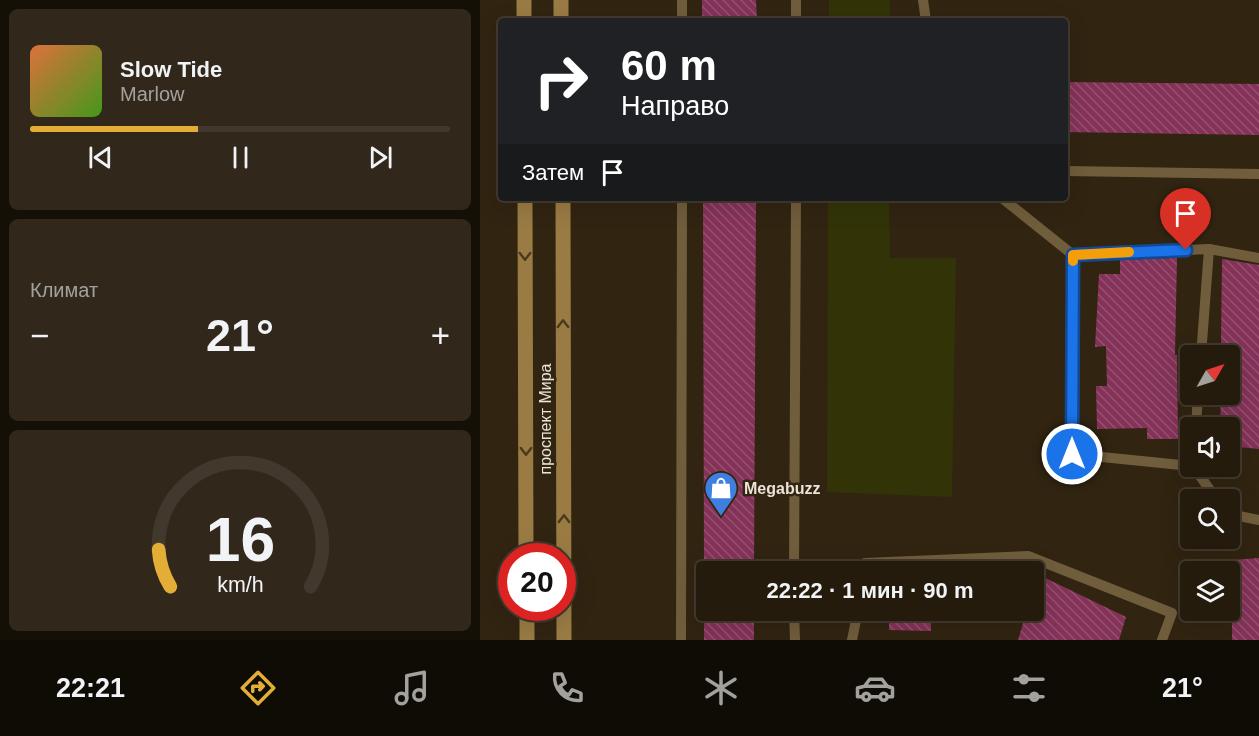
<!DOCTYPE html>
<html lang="ru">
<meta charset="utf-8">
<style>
:root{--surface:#251b0d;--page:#31281b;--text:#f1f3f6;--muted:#a3a19d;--line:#42392e;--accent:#e3ae35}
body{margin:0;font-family:Arial,sans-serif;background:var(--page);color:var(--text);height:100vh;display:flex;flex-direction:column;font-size:22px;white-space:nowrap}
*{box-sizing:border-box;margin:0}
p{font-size:20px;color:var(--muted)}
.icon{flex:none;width:33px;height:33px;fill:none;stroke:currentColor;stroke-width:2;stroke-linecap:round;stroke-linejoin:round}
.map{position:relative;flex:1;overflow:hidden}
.sheet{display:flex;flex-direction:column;gap:9px;padding:9px;background:#140f07;width:480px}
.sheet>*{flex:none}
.hud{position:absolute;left:18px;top:18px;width:570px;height:183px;border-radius:6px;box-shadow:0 6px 24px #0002,0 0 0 2px var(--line);background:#202124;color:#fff;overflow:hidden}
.needle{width:39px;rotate:51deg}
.controls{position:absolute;left:700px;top:345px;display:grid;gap:12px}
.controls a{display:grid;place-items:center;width:60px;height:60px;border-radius:6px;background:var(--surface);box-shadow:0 6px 24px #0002,0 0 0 2px var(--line);font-size:30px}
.speed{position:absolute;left:18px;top:543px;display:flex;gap:12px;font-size:30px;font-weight:700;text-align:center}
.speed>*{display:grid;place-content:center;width:78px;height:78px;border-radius:50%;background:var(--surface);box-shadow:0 6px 24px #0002,0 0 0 2px var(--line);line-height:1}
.speed .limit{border:9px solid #d22;background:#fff;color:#111}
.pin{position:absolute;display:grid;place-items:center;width:51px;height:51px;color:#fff;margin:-62px -26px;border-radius:50% 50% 50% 0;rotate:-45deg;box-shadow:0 0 6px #0007}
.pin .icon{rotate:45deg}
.me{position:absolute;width:66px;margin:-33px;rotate:0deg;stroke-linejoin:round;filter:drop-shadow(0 0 4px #0008)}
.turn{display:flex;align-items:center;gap:21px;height:126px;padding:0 24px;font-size:27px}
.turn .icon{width:78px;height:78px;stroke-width:2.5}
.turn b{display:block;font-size:42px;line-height:51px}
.then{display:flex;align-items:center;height:57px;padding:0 24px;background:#0003;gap:12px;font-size:22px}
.big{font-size:45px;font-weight:700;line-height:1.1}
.sheet .tile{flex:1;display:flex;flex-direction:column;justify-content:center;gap:9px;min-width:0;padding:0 21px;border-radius:9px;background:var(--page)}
.sheet .dial{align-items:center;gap:0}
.dial svg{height:156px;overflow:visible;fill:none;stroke:var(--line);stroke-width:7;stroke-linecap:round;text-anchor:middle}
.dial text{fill:var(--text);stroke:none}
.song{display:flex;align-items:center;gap:18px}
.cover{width:72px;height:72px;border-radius:9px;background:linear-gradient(135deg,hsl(20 70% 55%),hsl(100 70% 35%))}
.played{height:6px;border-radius:3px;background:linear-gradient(90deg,var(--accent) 40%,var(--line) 40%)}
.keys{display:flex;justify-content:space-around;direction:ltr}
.heat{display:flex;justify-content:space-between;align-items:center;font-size:33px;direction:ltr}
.trip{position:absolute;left:216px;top:561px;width:348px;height:60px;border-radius:6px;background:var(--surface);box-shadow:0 6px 24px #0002,0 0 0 2px var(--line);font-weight:700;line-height:60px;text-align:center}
.dock{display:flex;height:96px;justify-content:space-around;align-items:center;background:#0f0b05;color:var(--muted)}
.dock .icon{width:42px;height:42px}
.dock .current{color:var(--accent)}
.dock b{font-size:27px;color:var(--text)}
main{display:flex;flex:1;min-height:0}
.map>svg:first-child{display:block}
.green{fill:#323407}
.building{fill:url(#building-back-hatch)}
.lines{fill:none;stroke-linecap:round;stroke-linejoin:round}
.lane{stroke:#705d3c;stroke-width:10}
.secondary{stroke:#9a7b44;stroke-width:15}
.oneway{stroke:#4b3a1e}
.route-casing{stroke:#114b97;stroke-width:15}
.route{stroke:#1a73e8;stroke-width:10}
.slow{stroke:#f59e0b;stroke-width:10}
.labels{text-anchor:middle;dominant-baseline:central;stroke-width:5;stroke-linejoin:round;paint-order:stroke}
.street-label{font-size:16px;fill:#ebe3d7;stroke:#312411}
.poi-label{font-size:16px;font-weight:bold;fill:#ebe3d7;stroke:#312411;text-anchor:start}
</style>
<main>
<section class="sheet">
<div class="tile">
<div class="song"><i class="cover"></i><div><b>Slow Tide</b><p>Marlow</p></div></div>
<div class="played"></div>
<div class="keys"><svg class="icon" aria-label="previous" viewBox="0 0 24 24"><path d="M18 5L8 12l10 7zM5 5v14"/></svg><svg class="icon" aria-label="pause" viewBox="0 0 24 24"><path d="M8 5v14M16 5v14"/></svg><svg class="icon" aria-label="next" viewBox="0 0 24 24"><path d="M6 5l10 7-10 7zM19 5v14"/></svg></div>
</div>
<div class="tile"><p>Климат</p>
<div class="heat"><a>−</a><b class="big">21°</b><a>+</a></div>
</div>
<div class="tile dial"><svg viewBox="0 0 100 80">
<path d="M14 69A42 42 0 1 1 86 69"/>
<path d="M14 69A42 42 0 0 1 8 50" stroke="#e3ae35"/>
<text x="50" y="56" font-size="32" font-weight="700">16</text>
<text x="50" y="72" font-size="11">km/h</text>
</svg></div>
</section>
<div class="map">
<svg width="779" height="640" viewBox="0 0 779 640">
<defs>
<pattern id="building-back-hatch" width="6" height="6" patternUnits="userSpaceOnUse" patternTransform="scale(1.5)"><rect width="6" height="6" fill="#853259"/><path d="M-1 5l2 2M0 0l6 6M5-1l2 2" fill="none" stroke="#965070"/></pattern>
</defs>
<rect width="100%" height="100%" fill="#312411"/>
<g class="green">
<rect x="349" y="0" width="61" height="21"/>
<polygon points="348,198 409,198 410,258 476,258 472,497 347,492"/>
</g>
<g class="building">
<polygon points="222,0 276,0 277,21 222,21"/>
<polygon points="585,82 779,84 779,135 585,132"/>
<polygon points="223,198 276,198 274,572 224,572"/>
<polygon points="697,258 695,355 697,355 698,439 667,439 667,428 617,429 616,386 627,386 626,346 615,347 619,274 640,274 640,260"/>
<polygon points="742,259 779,265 779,449 750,446 750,428 740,428 741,394 750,394 750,344 741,345"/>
<polygon points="779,558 779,640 752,640 752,560"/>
<polygon points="559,575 646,617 639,640 538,640 547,610 554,610 554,591"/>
<rect x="224" y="610" width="50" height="30"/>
<polygon points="409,610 451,610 451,631 409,630"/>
</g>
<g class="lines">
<g class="lane">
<polyline points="443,0 446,21"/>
<polyline points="202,21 202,0"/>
<polyline points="316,21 316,0"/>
<polyline points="585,171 779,174"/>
<polyline points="522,198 593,255 729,249 779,258"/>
<polyline points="593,255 592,454 711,466"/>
<polyline points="721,356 729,249"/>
<polyline points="716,428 718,394"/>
<polyline points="713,466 737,500"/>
<polyline points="750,509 759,516 779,520"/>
<polyline points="314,572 316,198"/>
<polyline points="384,572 385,563 548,556 692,613 682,640"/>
<polyline points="314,610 315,640"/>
<polyline points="201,640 202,198"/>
<polyline points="372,640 378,610"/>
</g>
<g class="secondary">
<polyline points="44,0 44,21"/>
<polyline points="81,0 81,21"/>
<polyline points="45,198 46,556"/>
<polyline points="83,198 84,640"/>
<polyline points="47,608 47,640"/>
</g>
</g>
<defs><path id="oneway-chevron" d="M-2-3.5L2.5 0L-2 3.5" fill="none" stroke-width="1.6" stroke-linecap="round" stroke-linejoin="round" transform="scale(1.5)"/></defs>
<g class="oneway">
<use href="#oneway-chevron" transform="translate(45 256) rotate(90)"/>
<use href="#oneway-chevron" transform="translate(83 324) rotate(-90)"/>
<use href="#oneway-chevron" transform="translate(46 451) rotate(90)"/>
<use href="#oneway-chevron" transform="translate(84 519) rotate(-90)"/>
</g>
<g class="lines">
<g class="route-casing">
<polyline id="route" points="592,454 593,255 706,250"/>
</g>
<use href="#route" class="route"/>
<polyline class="slow" points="593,261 593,255 649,252"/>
</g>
<defs>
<g id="shop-pin" transform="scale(1.725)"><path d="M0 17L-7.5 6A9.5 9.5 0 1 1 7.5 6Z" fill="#3f7fe0" stroke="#312411"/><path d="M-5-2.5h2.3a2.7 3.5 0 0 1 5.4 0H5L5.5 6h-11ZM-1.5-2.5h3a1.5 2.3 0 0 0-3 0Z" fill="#fff"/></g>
</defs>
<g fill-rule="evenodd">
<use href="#shop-pin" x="241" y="488"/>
</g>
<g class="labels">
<g class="street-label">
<text transform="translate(65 419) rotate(-90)">проспект Мира</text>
</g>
<g class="poi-label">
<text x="264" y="488">Megabuzz</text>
</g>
</g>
</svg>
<div class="controls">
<a><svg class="needle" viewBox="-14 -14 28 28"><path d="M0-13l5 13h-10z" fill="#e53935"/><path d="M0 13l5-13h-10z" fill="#a3a19d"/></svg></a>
<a><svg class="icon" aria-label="sound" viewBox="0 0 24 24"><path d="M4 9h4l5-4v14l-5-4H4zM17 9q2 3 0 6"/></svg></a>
<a><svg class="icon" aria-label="search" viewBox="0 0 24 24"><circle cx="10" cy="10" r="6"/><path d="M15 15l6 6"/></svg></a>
<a><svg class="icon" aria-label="layers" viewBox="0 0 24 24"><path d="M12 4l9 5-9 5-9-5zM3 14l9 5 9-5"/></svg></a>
</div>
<div class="speed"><div class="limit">20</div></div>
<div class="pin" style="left:706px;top:250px;background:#d93025"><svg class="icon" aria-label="arrive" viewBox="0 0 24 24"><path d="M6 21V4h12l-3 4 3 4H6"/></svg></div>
<svg class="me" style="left:592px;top:454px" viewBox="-20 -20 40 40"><circle r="17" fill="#1a73e8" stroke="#fff" stroke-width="3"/><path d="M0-11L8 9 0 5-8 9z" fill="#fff"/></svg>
<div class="trip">22:22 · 1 мин · 90 m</div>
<div class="hud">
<div class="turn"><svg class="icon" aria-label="right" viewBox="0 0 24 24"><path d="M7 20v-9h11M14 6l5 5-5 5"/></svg><div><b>60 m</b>Направо</div></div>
<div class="then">Затем<svg class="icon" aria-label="arrive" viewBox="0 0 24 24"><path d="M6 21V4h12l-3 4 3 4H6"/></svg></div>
</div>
</div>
</main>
<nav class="dock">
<b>22:21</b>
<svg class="icon current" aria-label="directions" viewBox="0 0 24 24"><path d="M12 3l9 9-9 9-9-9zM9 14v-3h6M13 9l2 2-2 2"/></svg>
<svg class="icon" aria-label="music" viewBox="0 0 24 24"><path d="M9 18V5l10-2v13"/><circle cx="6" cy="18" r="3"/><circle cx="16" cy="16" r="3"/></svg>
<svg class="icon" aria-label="phone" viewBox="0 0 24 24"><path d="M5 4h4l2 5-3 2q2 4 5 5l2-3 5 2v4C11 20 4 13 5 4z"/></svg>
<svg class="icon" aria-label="climate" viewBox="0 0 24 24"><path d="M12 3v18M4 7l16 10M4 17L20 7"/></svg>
<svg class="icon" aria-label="car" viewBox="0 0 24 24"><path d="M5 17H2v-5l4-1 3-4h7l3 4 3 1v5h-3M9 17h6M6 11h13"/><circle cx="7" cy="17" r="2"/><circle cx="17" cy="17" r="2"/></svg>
<svg class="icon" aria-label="filters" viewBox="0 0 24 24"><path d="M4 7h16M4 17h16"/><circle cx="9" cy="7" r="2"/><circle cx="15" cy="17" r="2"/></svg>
<b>21°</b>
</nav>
